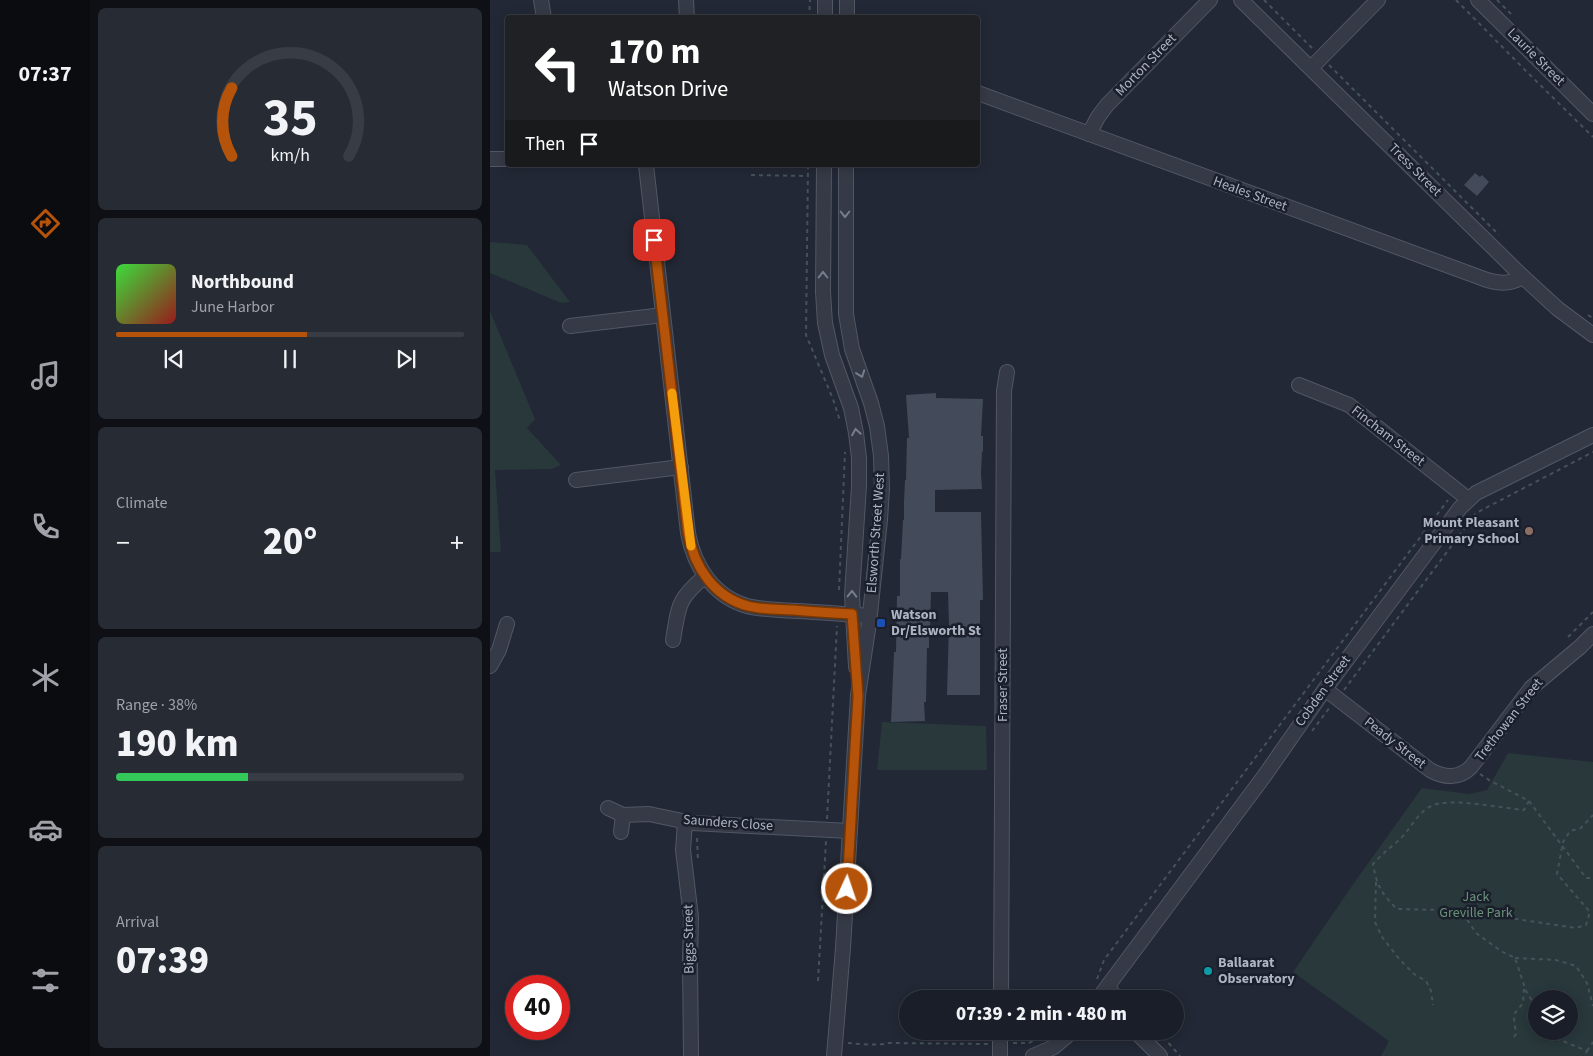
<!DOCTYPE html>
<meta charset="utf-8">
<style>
:root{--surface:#1a1e28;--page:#272b34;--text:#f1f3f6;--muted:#9fa2a8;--line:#383c45;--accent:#b45309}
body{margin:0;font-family:"Source Sans 3",sans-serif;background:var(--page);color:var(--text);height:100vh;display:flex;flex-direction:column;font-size:19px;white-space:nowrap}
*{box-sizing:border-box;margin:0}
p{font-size:16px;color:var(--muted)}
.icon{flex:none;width:28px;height:28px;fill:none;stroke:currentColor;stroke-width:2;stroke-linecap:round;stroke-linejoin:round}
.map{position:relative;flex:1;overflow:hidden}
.side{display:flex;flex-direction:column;gap:8px;padding:8px;background:#0e1016;width:400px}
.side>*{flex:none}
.guide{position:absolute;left:15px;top:15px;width:475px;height:152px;border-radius:5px;box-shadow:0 2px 12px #0003,0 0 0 1px var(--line);background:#202124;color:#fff;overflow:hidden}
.buttons{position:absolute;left:1038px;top:990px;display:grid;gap:10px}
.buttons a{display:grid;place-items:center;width:50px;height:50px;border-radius:50%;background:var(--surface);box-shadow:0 2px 12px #0003,0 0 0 1px var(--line);font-size:25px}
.speed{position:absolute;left:15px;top:975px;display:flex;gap:10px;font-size:25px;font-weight:700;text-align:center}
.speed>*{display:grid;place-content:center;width:65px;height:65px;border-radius:50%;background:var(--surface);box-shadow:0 2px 12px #0003,0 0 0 1px var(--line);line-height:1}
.speed .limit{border:8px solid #d22;background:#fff;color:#111}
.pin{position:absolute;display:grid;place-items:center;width:42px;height:42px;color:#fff;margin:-21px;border-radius:10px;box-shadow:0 2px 8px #0006}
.me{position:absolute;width:55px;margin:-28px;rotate:3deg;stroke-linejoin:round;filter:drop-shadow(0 0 4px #0008)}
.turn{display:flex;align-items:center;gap:18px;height:105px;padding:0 20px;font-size:22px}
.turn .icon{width:65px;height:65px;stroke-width:2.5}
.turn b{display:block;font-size:35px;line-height:42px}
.then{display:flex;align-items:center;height:48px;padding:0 20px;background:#0003;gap:10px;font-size:19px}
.big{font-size:38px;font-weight:800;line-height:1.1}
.side .widget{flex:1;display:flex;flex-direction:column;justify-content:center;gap:8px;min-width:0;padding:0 18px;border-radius:8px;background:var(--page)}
.side .dial{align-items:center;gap:0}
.dial svg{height:130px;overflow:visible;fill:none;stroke:var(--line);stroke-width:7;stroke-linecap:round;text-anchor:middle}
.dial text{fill:var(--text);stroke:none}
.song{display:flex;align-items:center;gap:15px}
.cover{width:60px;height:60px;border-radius:8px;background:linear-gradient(135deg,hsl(120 70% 55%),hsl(0 70% 35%))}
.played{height:5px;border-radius:2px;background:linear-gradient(90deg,var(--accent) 55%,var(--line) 55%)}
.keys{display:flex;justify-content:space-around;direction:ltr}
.heat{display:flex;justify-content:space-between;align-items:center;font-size:28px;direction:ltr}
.charge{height:8px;border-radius:4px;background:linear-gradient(90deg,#34c759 38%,var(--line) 0)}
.trip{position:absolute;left:409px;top:990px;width:285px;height:50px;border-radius:25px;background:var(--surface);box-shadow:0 2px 12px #0003,0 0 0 1px var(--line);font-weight:800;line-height:50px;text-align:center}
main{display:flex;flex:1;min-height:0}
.tabs{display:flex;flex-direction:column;width:90px;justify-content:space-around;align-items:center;background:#0a0c10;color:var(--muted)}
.tabs .icon{width:35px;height:35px}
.tabs .current{color:var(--accent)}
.tabs b{font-size:22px;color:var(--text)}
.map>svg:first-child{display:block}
.green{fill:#28383b;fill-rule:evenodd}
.building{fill:#434a5a}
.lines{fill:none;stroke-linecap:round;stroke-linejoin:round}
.minor-casing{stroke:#525764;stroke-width:16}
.path{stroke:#455358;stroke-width:2;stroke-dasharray:4 4;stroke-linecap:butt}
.minor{stroke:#353a46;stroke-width:14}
.oneway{stroke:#787d8b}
.route-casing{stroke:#753606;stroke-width:12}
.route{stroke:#b45309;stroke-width:9}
.slow{stroke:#f59e0b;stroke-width:9}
.education-dot{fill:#8d6e63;stroke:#1a1f2b;stroke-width:2}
.transit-dot{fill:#1a4fb4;stroke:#1a1f2b;stroke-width:2}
.culture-dot{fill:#0f9aa8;stroke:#1a1f2b;stroke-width:2}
.labels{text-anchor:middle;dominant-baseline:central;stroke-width:5;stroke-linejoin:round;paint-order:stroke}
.street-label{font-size:14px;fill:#afb4c3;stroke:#1a1f2b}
.poi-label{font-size:14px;font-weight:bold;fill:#afb4c3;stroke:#1a1f2b;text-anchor:start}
.park-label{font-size:14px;fill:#699177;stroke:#1a1f2b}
</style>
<main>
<nav class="tabs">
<b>07:37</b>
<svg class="icon current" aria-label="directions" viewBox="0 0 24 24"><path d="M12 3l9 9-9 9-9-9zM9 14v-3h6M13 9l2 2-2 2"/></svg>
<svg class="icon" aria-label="music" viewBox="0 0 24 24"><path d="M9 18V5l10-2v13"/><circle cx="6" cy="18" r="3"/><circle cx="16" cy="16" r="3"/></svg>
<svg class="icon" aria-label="phone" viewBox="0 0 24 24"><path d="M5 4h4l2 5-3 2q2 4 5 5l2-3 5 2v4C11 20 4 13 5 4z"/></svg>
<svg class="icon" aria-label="climate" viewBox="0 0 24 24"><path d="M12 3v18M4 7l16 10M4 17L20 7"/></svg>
<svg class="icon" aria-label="car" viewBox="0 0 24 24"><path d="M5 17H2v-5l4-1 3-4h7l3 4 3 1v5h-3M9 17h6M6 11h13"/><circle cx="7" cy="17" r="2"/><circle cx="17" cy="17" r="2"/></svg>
<svg class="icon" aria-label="filters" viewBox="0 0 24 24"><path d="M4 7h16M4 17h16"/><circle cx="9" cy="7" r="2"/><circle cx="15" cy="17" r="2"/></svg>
</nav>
<section class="side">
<div class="widget dial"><svg viewBox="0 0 100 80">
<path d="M14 69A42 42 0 1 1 86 69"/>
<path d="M14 69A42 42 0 0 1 14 27" stroke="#b45309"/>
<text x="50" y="56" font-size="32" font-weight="700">35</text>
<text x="50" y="72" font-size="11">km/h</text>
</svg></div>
<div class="widget">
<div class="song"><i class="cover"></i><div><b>Northbound</b><p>June Harbor</p></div></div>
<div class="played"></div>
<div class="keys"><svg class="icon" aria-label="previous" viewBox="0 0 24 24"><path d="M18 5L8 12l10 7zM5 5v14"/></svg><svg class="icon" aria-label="pause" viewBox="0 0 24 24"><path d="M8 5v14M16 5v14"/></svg><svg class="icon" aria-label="next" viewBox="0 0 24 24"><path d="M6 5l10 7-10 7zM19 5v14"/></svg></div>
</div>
<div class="widget"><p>Climate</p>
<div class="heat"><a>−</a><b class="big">20°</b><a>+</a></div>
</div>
<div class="widget"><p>Range · 38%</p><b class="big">190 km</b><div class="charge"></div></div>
<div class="widget"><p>Arrival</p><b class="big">07:39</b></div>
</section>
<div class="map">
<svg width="1103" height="1056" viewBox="0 0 1103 1056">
<rect width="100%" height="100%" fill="#222835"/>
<g class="green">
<polygon points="0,242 37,245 80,302 71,303 0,273"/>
<polygon points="0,311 45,419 37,428 71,465 62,469 5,470 11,552 0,552"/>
<polygon points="392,722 496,726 497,770 387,770"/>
<path d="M1018,753L1103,762V1056H891L899,1041L803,972L866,880L932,788L979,794L997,790ZM1046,999H1079V1031H1046Z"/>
</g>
<g class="building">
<polygon points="985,173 990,177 992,175 999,182 987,196 974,185"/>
<polygon points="446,393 446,398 493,399 491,436 493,436 493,451 492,452 491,474 492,489 445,490 445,512 491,512 493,600 490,600 490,695 457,695 459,625 458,592 441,592 440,630 439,630 439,648 437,648 436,702 434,702 435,721 401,722 404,652 406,652 407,596 410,596 410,559 411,559 413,520 414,520 414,502 415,480 416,480 417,438 419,438 416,395"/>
</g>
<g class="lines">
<g class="minor-casing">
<g id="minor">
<polyline points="51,0 54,18"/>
<polyline points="196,0 197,18"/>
<polyline points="751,0 1033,277 1068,309 1103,335"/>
<polyline points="988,0 1103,114"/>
<polyline points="335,18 335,0"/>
<polyline points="357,18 357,0"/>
<polyline points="821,68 888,0"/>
<path d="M488,93L997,280C1011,284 1020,284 1033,277"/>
<polyline points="599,134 608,117 617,105 720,0"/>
<polyline points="0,159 18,159"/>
<path d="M156,165L198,533C204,566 223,596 257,606C273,610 291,610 307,611C331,612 355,614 379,616"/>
<polyline points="334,165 333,292 335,323 342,355 361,408 366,433 369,458 369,486 362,595 366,667"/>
<polyline points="80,326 173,315"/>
<polyline points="809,385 859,405 978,499"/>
<polyline points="86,480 191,467"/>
<path d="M183,640C189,605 187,600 215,576"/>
<polyline points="0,666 9,650 17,624"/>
<path d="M835,689L940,770C954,778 969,779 981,767L1041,688L1090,647L1103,634"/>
<polyline points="118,808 133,815 159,814 202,823 360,831"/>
<polyline points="195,822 193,850 201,917 200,961 201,1056"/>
<polyline points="131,832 133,815"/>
<polyline points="618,987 627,999"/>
<polyline points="511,999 514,391 517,372"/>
<polyline points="608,999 775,775 835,689 970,508 986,493 1103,435"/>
<polyline points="645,1031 670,1056"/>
<polyline points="344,1056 353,948 368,695 379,623 390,520 392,489 391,456 387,426 381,403 362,349 356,314 356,165"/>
<polyline points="510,1056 510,1031"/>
<polyline points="543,1056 564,1047 583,1031"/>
</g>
</g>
<g class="path">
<polyline points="774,0 823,49"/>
<polyline points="966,0 1038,73 1103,137"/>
<polyline points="1007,0 1023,16"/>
<polyline points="319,18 320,0"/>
<polyline points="839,65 1009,235"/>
<polyline points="318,165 316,335 343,399 350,421"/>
<polyline points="261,175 318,176"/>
<polyline points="1098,315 1103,318"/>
<polyline points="349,590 355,452"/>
<polyline points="1078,637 1103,612"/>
<polyline points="854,690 986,513 1103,452"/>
<polyline points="822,731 840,707"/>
<path d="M990,774L999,780L1039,801L1034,810C1012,808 958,797 941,806C927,813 920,830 909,840C900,848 891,855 883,864C887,886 891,893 907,909L951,910L969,912L978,921L986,933L1011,951L1025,958L1036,991L1046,1007"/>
<polyline points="1039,801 1096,878 1103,878"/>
<polyline points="337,819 347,626"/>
<polyline points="207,838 208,861"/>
<polyline points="886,882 885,922 892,937 910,960 924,974 936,981 941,991 943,1005"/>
<polyline points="969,912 986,913 1086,928 1096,925 1100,912 1067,874 1073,842 1080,831 1091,828 1103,815"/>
<polyline points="1025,958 1066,960 1086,966 1097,983 1103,1006"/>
<polyline points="607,979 614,960 958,500"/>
<polyline points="328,981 336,841"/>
<polyline points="668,1031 690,1056"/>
<polyline points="1062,1031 1068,1039 1097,1051 1095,1056"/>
<polyline points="1024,1037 1026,1034 1024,1019 1025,1013 1033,1003 1034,989"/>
<path d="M358,1043C371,1044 386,1046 399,1043L498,1044"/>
<polyline points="523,1043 539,1043 562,1031"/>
<polyline points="1097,1051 1103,1042"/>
</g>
<use href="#minor" class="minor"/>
</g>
<defs><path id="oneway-chevron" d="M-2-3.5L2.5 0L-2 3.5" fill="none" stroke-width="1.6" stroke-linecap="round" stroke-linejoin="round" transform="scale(1.25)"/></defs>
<g class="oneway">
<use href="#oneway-chevron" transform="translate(355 214) rotate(90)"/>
<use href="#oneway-chevron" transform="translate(333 275) rotate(-90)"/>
<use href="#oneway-chevron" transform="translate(371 374) rotate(70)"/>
<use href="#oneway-chevron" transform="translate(366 432) rotate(-99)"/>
<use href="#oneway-chevron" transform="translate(362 594) rotate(-89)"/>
</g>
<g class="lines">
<g class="route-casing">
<path id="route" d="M164,240L198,533C204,567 224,597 258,606C273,610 289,609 304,610C324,612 343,613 362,614L368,696L357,889"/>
</g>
<use href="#route" class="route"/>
<polyline class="slow" points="182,393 201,546"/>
</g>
<circle class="education-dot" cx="1039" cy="531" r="5"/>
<rect class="transit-dot" x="386" y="618" width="10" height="10" rx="2.5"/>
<circle class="culture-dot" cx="718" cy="971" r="5"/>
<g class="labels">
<g class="street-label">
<text transform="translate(1046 57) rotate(45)">Laurie Street</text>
<text transform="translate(656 65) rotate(-46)">Morton Street</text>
<text transform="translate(925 170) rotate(45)">Tress Street</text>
<text transform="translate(760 194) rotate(20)">Heales Street</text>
<text transform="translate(898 436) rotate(38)">Fincham Street</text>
<text transform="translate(386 533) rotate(-86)">Elsworth Street West</text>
<text transform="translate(513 685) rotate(-90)">Fraser Street</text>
<text transform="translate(833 691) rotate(-54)">Cobden Street</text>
<text transform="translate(1019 720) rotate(-52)">Trethowan Street</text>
<text transform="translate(905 743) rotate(38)">Peady Street</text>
<text transform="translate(238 823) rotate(4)">Saunders Close</text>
<text transform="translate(199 939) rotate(-91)">Biggs Street</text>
</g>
<g class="poi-label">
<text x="1029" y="523" text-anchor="end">Mount Pleasant<tspan x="1029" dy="16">Primary School</tspan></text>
<text x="401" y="615">Watson<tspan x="401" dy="16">Dr/Elsworth St</tspan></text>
<text x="728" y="963">Ballaarat<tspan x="728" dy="16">Observatory</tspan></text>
</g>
<g class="park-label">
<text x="986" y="897">Jack<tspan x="986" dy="16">Greville Park</tspan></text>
</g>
</g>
</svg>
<div class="buttons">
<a><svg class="icon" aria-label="layers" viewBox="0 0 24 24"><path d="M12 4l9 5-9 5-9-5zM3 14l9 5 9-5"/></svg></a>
</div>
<div class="speed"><div class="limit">40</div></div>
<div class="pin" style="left:164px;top:240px;background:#d93025"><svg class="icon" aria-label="arrive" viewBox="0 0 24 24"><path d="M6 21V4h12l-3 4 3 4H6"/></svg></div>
<svg class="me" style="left:357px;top:889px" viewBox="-20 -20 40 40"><circle r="17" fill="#b45309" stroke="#fff" stroke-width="3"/><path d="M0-11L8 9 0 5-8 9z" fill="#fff"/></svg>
<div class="trip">07:39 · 2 min · 480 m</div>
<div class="guide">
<div class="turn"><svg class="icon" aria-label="left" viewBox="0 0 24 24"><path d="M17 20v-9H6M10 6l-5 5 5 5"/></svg><div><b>170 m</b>Watson Drive</div></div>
<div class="then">Then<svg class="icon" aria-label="arrive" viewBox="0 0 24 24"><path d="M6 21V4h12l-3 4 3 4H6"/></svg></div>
</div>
</div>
</main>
